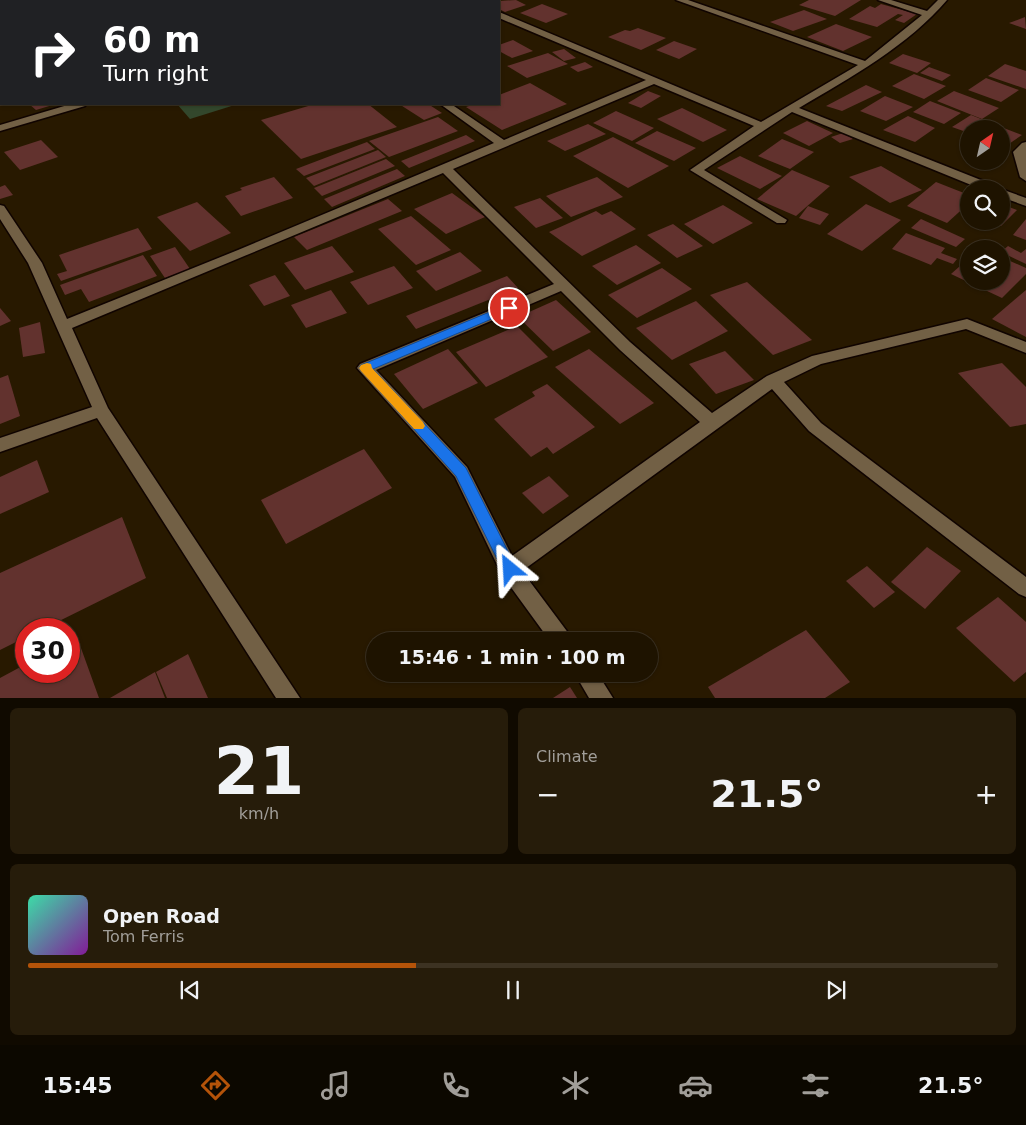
<!DOCTYPE html>
<meta charset="utf-8">
<style>
:root{--surface:#1e1300;--page:#261c0a;--text:#f1f3f6;--muted:#a19e99;--line:#3c3222;--accent:#b45309}
body{margin:0;font-family:"DejaVu Sans",sans-serif;background:var(--page);color:var(--text);height:100vh;display:flex;flex-direction:column;font-size:19px;white-space:nowrap}
*{box-sizing:border-box;margin:0}
p{font-size:16px;color:var(--muted)}
.icon{flex:none;width:28px;height:28px;fill:none;stroke:currentColor;stroke-width:2;stroke-linecap:round;stroke-linejoin:round}
.map{position:relative;height:698px;overflow:hidden}
.side{display:flex;flex-direction:column;gap:10px;padding:10px;background:#100a00;flex:1}
.side>*{flex:none}
.hud{position:absolute;left:0px;top:0px;width:500px;height:105px;box-shadow:0 1px 4px #0004,0 0 0 1px var(--line);background:#202124;color:#fff;overflow:hidden}
.needle{width:32px;rotate:34deg}
.tools{position:absolute;left:960px;top:120px;display:grid;gap:10px}
.tools a{display:grid;place-items:center;width:50px;height:50px;border-radius:50%;background:var(--surface);box-shadow:0 1px 4px #0004,0 0 0 1px var(--line);font-size:25px}
.speed{position:absolute;left:15px;top:618px;display:flex;gap:10px;font-size:25px;font-weight:700;text-align:center}
.speed>*{display:grid;place-content:center;width:65px;height:65px;border-radius:50%;background:var(--surface);box-shadow:0 1px 4px #0004,0 0 0 1px var(--line);line-height:1}
.speed .limit{border:8px solid #d22;background:#fff;color:#111}
.pin{position:absolute;display:grid;place-items:center;width:42px;height:42px;color:#fff;margin:-21px;border:2px solid #fff;border-radius:50%;box-shadow:0 1px 5px #0007}
.me{position:absolute;width:55px;margin:-28px;rotate:333deg;stroke-linejoin:round;filter:drop-shadow(0 0 4px #0008)}
.turn{display:flex;align-items:center;gap:18px;height:105px;padding:0 20px;font-size:22px}
.turn .icon{width:65px;height:65px;stroke-width:2.5}
.turn b{display:block;font-size:35px;line-height:42px}
.big{font-size:38px;font-weight:700;line-height:1.1}
.side .card{flex:1;display:flex;flex-direction:column;justify-content:center;gap:8px;min-width:0;padding:0 18px;border-radius:8px;background:var(--page)}
.side .dial{align-items:center;gap:0}
.dial b{font-size:65px;line-height:1}
.song{display:flex;align-items:center;gap:15px}
.cover{width:60px;height:60px;border-radius:8px;background:linear-gradient(135deg,hsl(160 70% 55%),hsl(290 70% 35%))}
.played{height:5px;border-radius:2px;background:linear-gradient(90deg,var(--accent) 40%,var(--line) 40%)}
.keys{display:flex;justify-content:space-around;direction:ltr}
.heat{display:flex;justify-content:space-between;align-items:center;font-size:28px;direction:ltr}
.side .tiles{flex:1;display:grid;gap:10px;grid-template-columns:1fr 1fr}
.card:last-child{grid-column:span 2}
.trip{position:absolute;left:366px;top:632px;width:292px;height:50px;border-radius:25px;background:var(--surface);box-shadow:0 1px 4px #0004,0 0 0 1px var(--line);font-weight:700;line-height:50px;text-align:center}
.tab-bar{display:flex;height:80px;justify-content:space-around;align-items:center;background:#0c0800;color:var(--muted)}
.tab-bar .icon{width:35px;height:35px}
.tab-bar .active{color:var(--accent)}
.tab-bar b{font-size:22px;color:var(--text)}
.map>svg:first-child{display:block}
.green{fill:#33472c}
.building{fill:#62322e}
.lines{fill:none;stroke-linecap:round;stroke-linejoin:round}
.minor-casing{stroke:#100400;stroke-width:3}
.minor{fill:#726045;fill-rule:evenodd}
.route{fill:#1a73e8;stroke:#114b97}
.slow{fill:#f59e0b}
</style>
<div class="map">
<svg width="1026" height="698" viewBox="0 0 1026 698">
<rect width="100%" height="100%" fill="#281900"/>
<polygon class="green" points="177,104 238,104 190,119"/>
<g class="building">
<polygon points="516,0 526,5 505,12 499,9 499,1"/>
<polygon points="809,0 861,0 835,16 799,5"/>
<polygon points="542,4 568,14 546,23 520,13"/>
<polygon points="881,4 917,14 904,23 895,20 903,15 898,14 877,27 849,19 870,6 875,8"/>
<polygon points="804,10 827,19 793,31 770,22"/>
<polygon points="1025,17 1026,29 1009,23"/>
<polygon points="836,24 872,37 843,51 807,37"/>
<polygon points="638,28 666,38 641,50 608,37 625,30 630,31"/>
<polygon points="513,40 533,51 512,58 499,51 499,45"/>
<polygon points="674,41 697,49 679,59 656,50"/>
<polygon points="564,49 576,58 564,61 552,52"/>
<polygon points="548,53 568,64 527,78 507,66"/>
<polygon points="903,54 931,63 917,73 889,63"/>
<polygon points="585,62 593,67 578,72 570,67"/>
<polygon points="1005,64 1026,71 1026,89 988,76"/>
<polygon points="929,67 951,75 942,81 920,73"/>
<polygon points="914,74 946,86 924,99 892,86"/>
<polygon points="986,78 1019,90 1001,102 968,90"/>
<polygon points="530,83 567,104 502,130 466,107 475,104 499,104 499,95"/>
<polygon points="866,85 882,92 842,111 826,106"/>
<polygon points="648,91 661,96 641,108 628,103"/>
<polygon points="954,91 999,108 982,119 937,101"/>
<polygon points="885,96 913,107 886,121 860,111"/>
<polygon points="930,101 961,113 944,124 913,112"/>
<polygon points="29,104 56,104 36,110"/>
<polygon points="315,104 368,104 397,127 301,159 261,120"/>
<polygon points="399,104 428,104 442,113 424,120"/>
<polygon points="682,108 727,130 703,142 657,119"/>
<polygon points="616,111 654,128 632,141 593,123"/>
<polygon points="971,115 1001,127 1022,135 1003,148 1001,147 1001,129 969,129 969,133 952,127"/>
<polygon points="908,116 935,128 915,142 883,130"/>
<polygon points="438,117 458,131 389,157 369,141"/>
<polygon points="807,121 833,133 809,146 783,133"/>
<polygon points="588,124 606,134 565,151 547,141"/>
<polygon points="657,131 696,148 674,161 635,143"/>
<polygon points="843,133 853,139 840,143 831,137"/>
<polygon points="466,135 475,141 409,168 401,161"/>
<polygon points="613,137 669,166 628,188 573,156"/>
<polygon points="782,139 814,152 790,169 758,156"/>
<polygon points="41,140 58,157 20,170 4,152"/>
<polygon points="367,142 375,149 304,176 296,169"/>
<polygon points="378,150 386,157 314,186 306,178"/>
<polygon points="740,156 782,176 760,189 717,168"/>
<polygon points="386,159 395,166 322,196 314,188"/>
<polygon points="881,166 922,190 890,203 849,177"/>
<polygon points="397,169 405,176 332,207 324,199"/>
<polygon points="792,170 830,186 796,216 757,199"/>
<polygon points="274,177 293,198 241,216 225,196 242,190 240,188"/>
<polygon points="597,177 623,197 571,217 546,196"/>
<polygon points="936,182 969,195 969,203 947,223 907,206"/>
<polygon points="5,185 13,195 0,199 0,187"/>
<polygon points="452,193 485,217 446,234 414,209"/>
<polygon points="540,198 563,218 536,228 514,207"/>
<polygon points="388,199 402,211 307,250 294,237"/>
<polygon points="197,202 231,233 190,251 157,217"/>
<polygon points="866,204 901,220 862,251 827,234"/>
<polygon points="1001,204 1017,210 1001,226 991,221 1001,221"/>
<polygon points="723,205 753,223 713,244 684,224"/>
<polygon points="808,206 829,214 820,225 799,218"/>
<polygon points="596,211 602,215 611,211 636,229 582,256 549,232"/>
<polygon points="411,216 451,250 416,265 378,229"/>
<polygon points="921,219 965,239 956,247 911,228"/>
<polygon points="1026,219 1026,240 1013,235"/>
<polygon points="673,224 703,246 677,258 647,235"/>
<polygon points="138,228 152,249 61,281 57,274 67,271 59,255"/>
<polygon points="906,233 945,248 941,253 957,259 953,264 937,258 931,265 892,249"/>
<polygon points="636,245 661,263 617,285 592,266"/>
<polygon points="332,246 354,272 305,290 284,263"/>
<polygon points="1008,246 1021,253 1026,249 1026,264 1001,252"/>
<polygon points="175,247 190,269 165,278 150,256"/>
<polygon points="460,252 482,271 436,291 416,271"/>
<polygon points="143,255 157,276 89,302 81,289 65,295 60,285"/>
<polygon points="1001,257 1026,268 1026,274 1002,298 951,274 969,258 969,281 1001,281"/>
<polygon points="394,266 413,288 368,305 350,282"/>
<polygon points="662,268 692,289 637,318 608,295"/>
<polygon points="275,275 290,296 264,306 249,285"/>
<polygon points="507,276 518,288 416,329 406,316"/>
<polygon points="747,282 812,340 773,355 710,295"/>
<polygon points="331,290 347,313 306,328 291,305"/>
<polygon points="1026,290 1026,337 992,319"/>
<polygon points="556,300 591,332 553,351 518,317"/>
<polygon points="696,301 728,331 672,360 636,328"/>
<polygon points="0,308 11,321 0,326"/>
<polygon points="40,322 45,353 23,357 19,328"/>
<polygon points="517,326 548,357 486,387 456,352"/>
<polygon points="448,349 478,383 423,409 394,374"/>
<polygon points="589,349 654,403 620,424 555,367"/>
<polygon points="725,351 754,380 716,394 689,364"/>
<polygon points="1002,363 1026,387 1026,424 1010,427 958,373"/>
<polygon points="8,375 20,416 0,424 0,378"/>
<polygon points="547,384 595,427 553,454 547,447 531,457 494,419 535,396 532,392"/>
<polygon points="364,449 392,488 286,544 261,500"/>
<polygon points="37,460 49,492 0,514 0,477"/>
<polygon points="549,476 569,496 543,514 522,493"/>
<polygon points="122,517 146,578 43,629 26,629 26,637 0,650 0,573"/>
<polygon points="927,547 961,571 925,609 891,582"/>
<polygon points="867,566 895,592 874,608 846,581"/>
<polygon points="998,597 1026,622 1026,672 1014,682 956,628"/>
<polygon points="806,630 850,682 825,698 715,698 708,687"/>
<polygon points="77,637 99,698 0,698 0,678 26,664 26,671 69,671 69,642"/>
<polygon points="188,654 208,698 167,698 156,672"/>
<polygon points="155,672 165,698 110,698"/>
<polygon points="570,687 577,698 553,698"/>
</g>
<g class="lines">
<g class="minor-casing">
<g id="minor">
<polygon points="264,0 273,0 274,1 265,1"/>
<polygon points="455,0 465,0 466,1 456,1"/>
<path d="M676,0H688L865,61L922,15L878,0H891L927,11L938,0H947C909,45 850,78 799,108L996,186L998,189H981L792,112L704,170L787,220L785,223H777L690,170L754,126L654,84L453,169L630,342L712,413L767,376L812,356L967,319L1026,342V353L966,329L821,364L784,382L821,423L1026,577V597L1019,594L809,431L772,389L522,571L569,634L572,641H550L502,575L455,477L357,368L360,364L554,284L443,173L72,328L108,408L300,698H276L97,418L0,452V438L92,407L28,263L0,219V205L4,206L42,263L67,319L238,250L494,143L440,104H451L504,140L646,80L499,18V12L761,122L858,65ZM561,291L620,350L700,422L512,556L467,467L376,370Z"/>
<polygon points="71,104 86,104 85,106 0,131 0,125"/>
<polygon points="1026,142 1026,181 1020,177 1013,152 1022,143"/>
<polygon points="1001,189 1026,198 1026,206 1001,197"/>
<polygon points="575,674 598,674 613,698 589,698"/>
</g>
</g>
<use href="#minor" class="minor"/>
</g>
<polygon class="route" points="509,304 515,308 513,310 373,369 466,468 517,569 515,573 510,575 504,573 456,476 359,368 361,365"/>
<polygon class="slow" points="367,363 371,364 372,368 423,422 425,426 423,429 414,429 361,371 359,368 361,365"/>
</svg>
<div class="tools">
<a><svg class="needle" viewBox="-14 -14 28 28"><path d="M0-13l5 13h-10z" fill="#e53935"/><path d="M0 13l5-13h-10z" fill="#a19e99"/></svg></a>
<a><svg class="icon" aria-label="search" viewBox="0 0 24 24"><circle cx="10" cy="10" r="6"/><path d="M15 15l6 6"/></svg></a>
<a><svg class="icon" aria-label="layers" viewBox="0 0 24 24"><path d="M12 4l9 5-9 5-9-5zM3 14l9 5 9-5"/></svg></a>
</div>
<div class="speed"><div class="limit">30</div></div>
<div class="pin" style="left:509px;top:308px;background:#d93025"><svg class="icon" aria-label="arrive" viewBox="0 0 24 24"><path d="M6 21V4h12l-3 4 3 4H6"/></svg></div>
<svg class="me" style="left:510px;top:569px" viewBox="-20 -20 40 40"><path d="M0-17L14 15 0 8-14 15z" fill="#1a73e8" stroke="#fff" stroke-width="4"/></svg>
<div class="trip">15:46 · 1 min · 100 m</div>
<div class="hud">
<div class="turn"><svg class="icon" aria-label="right" viewBox="0 0 24 24"><path d="M7 20v-9h11M14 6l5 5-5 5"/></svg><div><b>60 m</b>Turn right</div></div>
</div>
</div>
<section class="side">
<div class="tiles">
<div class="card dial"><b>21</b><p>km/h</p></div>
<div class="card"><p>Climate</p>
<div class="heat"><a>−</a><b class="big">21.5°</b><a>+</a></div>
</div>
<div class="card">
<div class="song"><i class="cover"></i><div><b>Open Road</b><p>Tom Ferris</p></div></div>
<div class="played"></div>
<div class="keys"><svg class="icon" aria-label="previous" viewBox="0 0 24 24"><path d="M18 5L8 12l10 7zM5 5v14"/></svg><svg class="icon" aria-label="pause" viewBox="0 0 24 24"><path d="M8 5v14M16 5v14"/></svg><svg class="icon" aria-label="next" viewBox="0 0 24 24"><path d="M6 5l10 7-10 7zM19 5v14"/></svg></div>
</div>
</div>
</section>
<nav class="tab-bar">
<b>15:45</b>
<svg class="icon active" aria-label="directions" viewBox="0 0 24 24"><path d="M12 3l9 9-9 9-9-9zM9 14v-3h6M13 9l2 2-2 2"/></svg>
<svg class="icon" aria-label="music" viewBox="0 0 24 24"><path d="M9 18V5l10-2v13"/><circle cx="6" cy="18" r="3"/><circle cx="16" cy="16" r="3"/></svg>
<svg class="icon" aria-label="phone" viewBox="0 0 24 24"><path d="M5 4h4l2 5-3 2q2 4 5 5l2-3 5 2v4C11 20 4 13 5 4z"/></svg>
<svg class="icon" aria-label="climate" viewBox="0 0 24 24"><path d="M12 3v18M4 7l16 10M4 17L20 7"/></svg>
<svg class="icon" aria-label="car" viewBox="0 0 24 24"><path d="M5 17H2v-5l4-1 3-4h7l3 4 3 1v5h-3M9 17h6M6 11h13"/><circle cx="7" cy="17" r="2"/><circle cx="17" cy="17" r="2"/></svg>
<svg class="icon" aria-label="filters" viewBox="0 0 24 24"><path d="M4 7h16M4 17h16"/><circle cx="9" cy="7" r="2"/><circle cx="15" cy="17" r="2"/></svg>
<b>21.5°</b>
</nav>
